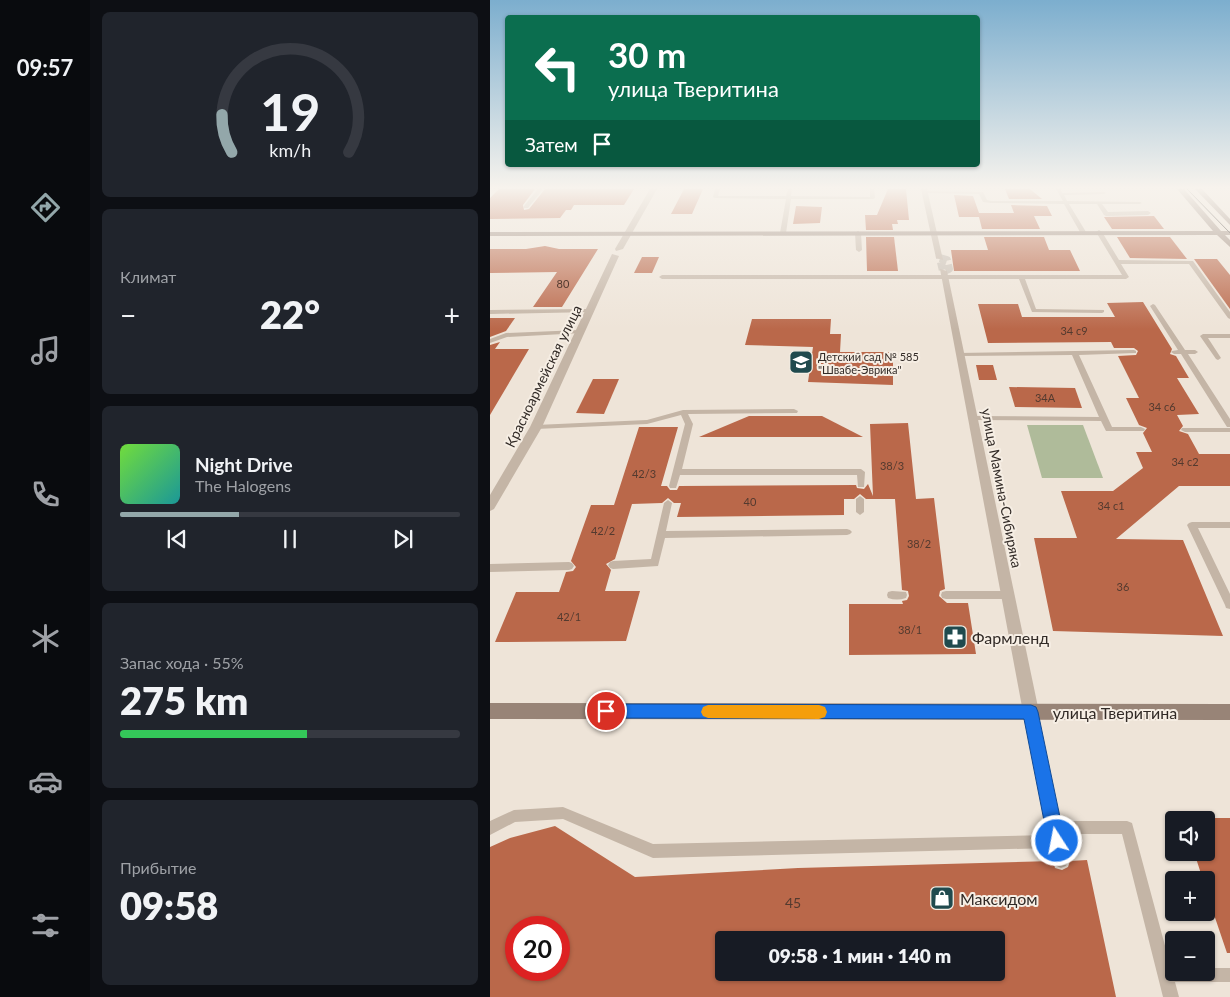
<!DOCTYPE html>
<html lang="ru">
<meta charset="utf-8">
<style>
:root{--surface:#171b24;--page:#20242c;--text:#f1f3f6;--muted:#9ea1a6;--line:#363941;--accent:#93a7aa}
body{margin:0;font-family:Lato,sans-serif;background:var(--page);color:var(--text);height:100vh;display:flex;flex-direction:column;font-size:19px;white-space:nowrap}
*{box-sizing:border-box;margin:0}
p{font-size:16px;color:var(--muted)}
.icon{flex:none;width:28px;height:28px;fill:none;stroke:currentColor;stroke-width:2;stroke-linecap:round;stroke-linejoin:round}
.map{position:relative;flex:1;overflow:hidden}
.sheet{display:flex;flex-direction:column;gap:12px;padding:12px;background:#0d0f14;width:400px}
.sheet>*{flex:none}
.guide{position:absolute;left:15px;top:15px;width:475px;height:152px;border-radius:5px;box-shadow:0 1px 4px #0004;background:#0b6e4f;color:#fff;overflow:hidden}
.fabs{position:absolute;left:675px;top:811px;display:grid;gap:10px}
.fabs a{display:grid;place-items:center;width:50px;height:50px;border-radius:5px;background:var(--surface);box-shadow:0 1px 4px #0004;font-size:25px}
.speed{position:absolute;left:15px;top:916px;display:flex;gap:10px;font-size:25px;font-weight:700;text-align:center}
.speed>*{display:grid;place-content:center;width:65px;height:65px;border-radius:50%;background:var(--surface);box-shadow:0 1px 4px #0004;line-height:1}
.speed .limit{border:8px solid #d22;background:#fff;color:#111}
.pin{position:absolute;display:grid;place-items:center;width:42px;height:42px;color:#fff;margin:-21px;border:2px solid #fff;border-radius:50%;box-shadow:0 1px 5px #0007}
.me{position:absolute;width:55px;margin:-28px;rotate:349deg;stroke-linejoin:round;filter:drop-shadow(0 0 4px #0008)}
.turn{display:flex;align-items:center;gap:18px;height:105px;padding:0 20px;font-size:22px}
.turn .icon{width:65px;height:65px;stroke-width:2.5}
.turn b{display:block;font-size:35px;line-height:42px}
.then{display:flex;align-items:center;height:48px;padding:0 20px;background:#0003;gap:10px;font-size:19px}
.big{font-size:38px;font-weight:800;line-height:1.1}
.sheet .tile{flex:1;display:flex;flex-direction:column;justify-content:center;gap:8px;min-width:0;padding:0 18px;border-radius:8px;background:var(--page)}
.sheet .dial{align-items:center;gap:0}
.dial svg{height:130px;overflow:visible;fill:none;stroke:var(--line);stroke-width:7;stroke-linecap:round;text-anchor:middle}
.dial text{fill:var(--text);stroke:none}
.song{display:flex;align-items:center;gap:15px}
.cover{width:60px;height:60px;border-radius:8px;background:linear-gradient(135deg,hsl(100 70% 55%),hsl(180 70% 35%))}
.played{height:5px;border-radius:2px;background:linear-gradient(90deg,var(--accent) 35%,var(--line) 35%)}
.keys{display:flex;justify-content:space-around;direction:ltr}
.heat{display:flex;justify-content:space-between;align-items:center;font-size:28px;direction:ltr}
.charge{height:8px;border-radius:4px;background:linear-gradient(90deg,#34c759 55%,var(--line) 0)}
.trip{position:absolute;left:225px;top:931px;width:290px;height:50px;border-radius:5px;background:var(--surface);box-shadow:0 1px 4px #0004;font-weight:800;line-height:50px;text-align:center}
main{display:flex;flex:1;min-height:0}
.tabs{display:flex;flex-direction:column;width:90px;justify-content:space-around;align-items:center;background:#090b0e;color:var(--muted)}
.tabs .icon{width:35px;height:35px}
.tabs .current{color:var(--accent)}
.tabs b{font-size:22px;color:var(--text)}
.map>svg:first-child{display:block}
.green{fill:#afbb9a}
.building{fill:#ba684a;fill-rule:evenodd}
.lines{fill:none;stroke-linecap:round;stroke-linejoin:round}
.street-tunnel{stroke:#c8bfb4;stroke-width:8;stroke-dasharray:8 4;stroke-linecap:butt}
.lane{fill:#c4b5a6;fill-rule:evenodd}
.street{fill:#c4b5a6;fill-rule:evenodd}
.secondary{fill:#988477;fill-rule:evenodd}
.tram{stroke:#312a26;stroke-width:1}
.route{fill:#1a73e8;stroke:#114b97}
.slow{fill:#f59e0b}
.labels{text-anchor:middle;dominant-baseline:central;stroke-width:4;stroke-linejoin:round;paint-order:stroke}
.number-label{font-size:11px;fill:#533a2f}
.far-poi-label{font-size:11px;fill:#312a26;stroke:#f6eee4;text-anchor:start}
.street-label{font-size:14px;fill:#312a26;stroke:#f6eee4}
.near-number-label{font-size:14px;fill:#533a2f}
.near-poi-label{font-size:16px;fill:#312a26;stroke:#f6eee4;text-anchor:start}
.near-street-label{font-size:16px;fill:#312a26;stroke:#f6eee4}
</style>
<main>
<nav class="tabs">
<b>09:57</b>
<svg class="icon current" aria-label="directions" viewBox="0 0 24 24"><path d="M12 3l9 9-9 9-9-9zM9 14v-3h6M13 9l2 2-2 2"/></svg>
<svg class="icon" aria-label="music" viewBox="0 0 24 24"><path d="M9 18V5l10-2v13"/><circle cx="6" cy="18" r="3"/><circle cx="16" cy="16" r="3"/></svg>
<svg class="icon" aria-label="phone" viewBox="0 0 24 24"><path d="M5 4h4l2 5-3 2q2 4 5 5l2-3 5 2v4C11 20 4 13 5 4z"/></svg>
<svg class="icon" aria-label="climate" viewBox="0 0 24 24"><path d="M12 3v18M4 7l16 10M4 17L20 7"/></svg>
<svg class="icon" aria-label="car" viewBox="0 0 24 24"><path d="M5 17H2v-5l4-1 3-4h7l3 4 3 1v5h-3M9 17h6M6 11h13"/><circle cx="7" cy="17" r="2"/><circle cx="17" cy="17" r="2"/></svg>
<svg class="icon" aria-label="filters" viewBox="0 0 24 24"><path d="M4 7h16M4 17h16"/><circle cx="9" cy="7" r="2"/><circle cx="15" cy="17" r="2"/></svg>
</nav>
<section class="sheet">
<div class="tile dial"><svg viewBox="0 0 100 80">
<path d="M14 69A42 42 0 1 1 86 69"/>
<path d="M14 69A42 42 0 0 1 8 46" stroke="#93a7aa"/>
<text x="50" y="56" font-size="32" font-weight="700">19</text>
<text x="50" y="72" font-size="11">km/h</text>
</svg></div>
<div class="tile"><p>Климат</p>
<div class="heat"><a>−</a><b class="big">22°</b><a>+</a></div>
</div>
<div class="tile">
<div class="song"><i class="cover"></i><div><b>Night Drive</b><p>The Halogens</p></div></div>
<div class="played"></div>
<div class="keys"><svg class="icon" aria-label="previous" viewBox="0 0 24 24"><path d="M18 5L8 12l10 7zM5 5v14"/></svg><svg class="icon" aria-label="pause" viewBox="0 0 24 24"><path d="M8 5v14M16 5v14"/></svg><svg class="icon" aria-label="next" viewBox="0 0 24 24"><path d="M6 5l10 7-10 7zM19 5v14"/></svg></div>
</div>
<div class="tile"><p>Запас хода · 55%</p><b class="big">275 km</b><div class="charge"></div></div>
<div class="tile"><p>Прибытие</p><b class="big">09:58</b></div>
</section>
<div class="map">
<svg width="740" height="997" viewBox="0 0 740 997">
<rect width="100%" height="100%" fill="#eee4d8"/>
<polygon class="green" points="537,425 593,425 613,478 552,478"/>
<g class="building">
<polygon points="9,189 45,189 33,205 34,210 39,209 55,189 144,189 134,205 84,205 81,210 76,210 70,218 0,219 0,198"/>
<polygon points="194,189 213,189 202,214 181,214"/>
<polygon points="398,189 416,189 419,220 407,220 408,224 402,224 403,230 376,230 375,215 387,215"/>
<polygon points="515,189 540,189 552,199 519,199"/>
<polygon points="464,195 483,196 489,213 524,213 521,205 557,206 562,216 544,216 550,229 492,229 489,217 469,217"/>
<polygon points="306,206 332,207 330,223 303,224"/>
<polygon points="664,216 674,229 622,229 614,217"/>
<polygon points="376,237 404,237 408,271 377,271"/>
<polygon points="494,237 554,237 559,250 580,250 590,271 464,271 461,250 498,250"/>
<polygon points="627,237 680,237 697,259 640,258"/>
<polygon points="55,246 69,249 108,249 72,307 43,307 67,272 0,273 0,249 36,249"/>
<polygon points="152,257 169,257 162,273 144,273"/>
<polygon points="704,259 727,259 740,275 740,309"/>
<polygon points="653,302 682,349 680,354 686,356 699,378 687,378 709,414 687,415 693,426 689,431 698,434 709,454 740,454 740,486 689,486 626,539 693,540 733,636 563,631 544,538 587,538 571,491 623,491 653,468 646,452 662,452 653,433 657,428 649,425 636,398 649,398 628,356 646,355 648,351 644,348 624,348 621,342 498,343 488,304 528,304 532,317 625,317 617,303"/>
<polygon points="0,318 25,318 16,331 0,337"/>
<polygon points="262,319 341,319 340,334 351,334 350,352 403,352 403,385 318,382 323,347 255,345"/>
<polygon points="10,342 5,349 39,349 0,415 0,345"/>
<polygon points="486,365 503,365 507,380 489,380"/>
<polygon points="103,379 129,379 114,414 86,413"/>
<polygon points="519,387 585,388 592,408 525,407"/>
<polygon points="259,416 332,416 373,437 209,437"/>
<polygon points="418,423 426,499 444,498 455,589 450,591 449,596 457,603 478,603 486,654 359,655 359,604 413,604 412,601 417,600 419,596 418,591 412,590 405,499 376,499 370,494 364,499 354,499 354,515 187,517 191,503 184,503 178,498 172,503 142,504 125,559 116,564 121,570 115,591 150,591 136,641 5,642 26,592 69,592 76,572 83,571 86,567 81,561 101,505 124,505 149,427 188,427 171,486 177,486 180,490 187,490 189,486 366,485 367,488 374,489 378,484 383,496 380,424"/>
<polygon points="716,818 740,818 740,953 737,953 716,891 716,880 713,880 704,852 716,852"/>
<path d="M65,826L145,877L308,868L563,861L565,868L572,870L578,867L580,861L597,860L626,997H0V847L20,838ZM26,928H69V970H26ZM234,940H506V972H234Z"/>
</g>
<g class="lines">
<polygon class="street-tunnel" points="450,258 457,260 459,269 453,271"/>
<g class="lane">
<polygon points="48,189 53,189 38,208 34,208 34,206"/>
<polygon points="225,189 230,189 228,196 296,196 298,189 302,189 301,196 380,197 380,189 384,189 385,198 383,199 301,199 296,233 293,235 290,233 296,199 225,198 223,197"/>
<polygon points="566,189 571,189 572,193 614,192 616,193 614,194 574,195 577,201 650,202 652,203 650,204 612,204 618,212 658,211 661,213 658,215 616,216 614,215 607,204 579,204 596,232 593,234 590,232 574,204 501,203 493,202 489,194 434,193 432,192 434,191 491,192 493,192 497,200 501,201 573,201"/>
<polygon points="609,230 612,232 629,260 703,261 740,312 740,319 738,318 699,264 631,264 639,277 636,279 535,279 546,309 614,310 614,312 612,313 542,312 529,279 172,279 169,277 172,275 632,275 606,232"/>
<polygon points="368,231 371,233 372,250 369,252 366,250 365,233"/>
<polygon points="663,304 665,305 695,350 705,350 708,352 705,354 698,354 740,419 740,427 737,427 691,354 684,354 681,352 682,351 688,350 660,306"/>
<polygon points="100,309 103,311 102,312 0,314 0,310"/>
<polygon points="90,330 92,331 92,333 17,337 0,343 0,339 16,333"/>
<polygon points="740,334 740,338 718,338 731,358 728,360 726,359 710,336 713,334"/>
<polygon points="644,350 646,351 646,353 589,355 622,427 651,427 655,429 654,431 616,431 611,421 482,420 478,418 482,416 609,417 582,355 470,356 468,355 468,353"/>
<polygon points="304,409 308,411 307,413 198,414 203,424 192,469 371,469 375,472 374,487 368,487 367,475 190,475 186,488 180,488 179,486 195,424 191,415 157,424 46,429 42,427 46,425 157,420 193,410"/>
<polygon points="692,428 740,428 740,432 695,432 691,430"/>
<polygon points="370,496 374,499 374,512 370,515 366,512 366,499"/>
<polygon points="178,500 182,503 176,531 357,529 360,530 362,532 360,534 357,535 175,538 168,566 123,569 120,568 118,565 120,562 123,561 161,559 174,503"/>
<polygon points="702,522 740,522 740,528 708,528 740,594 740,609 736,608 735,605 697,525 699,523"/>
<polygon points="79,562 82,563 84,566 82,569 79,570 0,572 0,564"/>
<path d="M402,591L416,592L417,595L416,598C410,600 404,600 398,598L397,595L398,592Z"/>
<polygon points="456,591 518,591 522,592 523,595 522,598 518,599 456,599 452,598 451,595 452,592"/>
<polygon points="541,707 545,708 547,712 569,821 637,821 642,823 681,968 684,968 684,972 716,972 716,968 740,968 740,982 685,982 689,997 673,997 632,834 572,834 578,861 576,866 571,868 566,866 562,848 163,858 73,819 25,822 0,835 0,821 24,810 73,807 163,844 559,835 535,712 537,708"/>
</g>
<g class="street">
<polygon points="160,189 167,189 133,249 126,251 125,249"/>
<polygon points="431,189 437,189 453,260 446,258"/>
<polygon points="122,254 129,256 52,427 4,509 0,511 0,495 40,427"/>
<polygon points="450,269 457,271 549,712 547,717 541,720 535,717 533,712"/>
</g>
<g class="secondary">
<polygon points="687,189 694,189 731,231 740,231 740,235 735,235 740,240 740,247 727,235 0,236 0,232 723,231"/>
<polygon points="705,189 712,189 740,219 740,225"/>
<polygon points="0,703 740,704 740,720 0,719"/>
</g>
<polyline class="tram" points="697,189 740,233"/>
</g>
<linearGradient id="sky" x2="0" y2="1"><stop stop-color="#7caece"/><stop offset="0.57" stop-color="#f7f3ed"/><stop offset="1" stop-color="#f7f3ed" stop-opacity="0"/></linearGradient>
<rect width="740" height="329" fill="url(#sky)"/>
<polygon class="route" points="116,704 541,705 546,707 548,712 575,841 573,847 567,850 561,847 558,841 534,719 116,718 110,716 108,711 110,706"/>
<polygon class="slow" points="218,705 329,705 335,707 337,712 335,717 329,719 218,718 213,716 211,712 213,707"/>
<defs>
<g id="school-square" transform="scale(1.25)"><rect x="-9" y="-9" width="18" height="18" rx="4" fill="#204a4e" stroke="#f6eee4"/><path d="M0-5L7-2L0 1L-7-2ZM-4 1L0 2.5L4 1V4Q0 6-4 4Z" fill="#fff"/></g>
<g id="pharmacy-square" transform="scale(1.25)"><rect x="-9" y="-9" width="18" height="18" rx="4" fill="#204a4e" stroke="#f6eee4"/><path d="M-2-6h4v4h4v4h-4v4h-4v-4h-4v-4h4Z" fill="#fff"/></g>
<g id="shop-square" transform="scale(1.25)"><rect x="-9" y="-9" width="18" height="18" rx="4" fill="#204a4e" stroke="#f6eee4"/><path d="M-5-2.5h2.3a2.7 3.5 0 0 1 5.4 0H5L5.5 6h-11ZM-1.5-2.5h3a1.5 2.3 0 0 0-3 0Z" fill="#fff"/></g>
</defs>
<g fill-rule="evenodd">
<use href="#school-square" x="311" y="362"/>
<use href="#pharmacy-square" x="465" y="637"/>
<use href="#shop-square" x="452" y="898"/>
</g>
<g class="labels">
<g class="number-label">
<text x="73" y="283">80</text>
<text x="584" y="330">34 с9</text>
<text x="555" y="397">34А</text>
<text x="672" y="406">34 с6</text>
<text x="695" y="461">34 с2</text>
<text x="402" y="465">38/3</text>
<text x="154" y="473">42/3</text>
<text x="260" y="501">40</text>
<text x="621" y="505">34 с1</text>
<text x="113" y="530">42/2</text>
<text x="429" y="543">38/2</text>
<text x="633" y="586">36</text>
<text x="79" y="616">42/1</text>
<text x="420" y="629">38/1</text>
</g>
<g class="far-poi-label">
<text x="328" y="356">Детский сад № 585<tspan x="328" dy="13">"Швабе-Эврика"</tspan></text>
</g>
<g class="street-label">
<text transform="translate(53 376) rotate(-64)">Красноармейская улица</text>
<text transform="translate(512 488) rotate(79)">улица Мамина-Сибиряка</text>
</g>
<g class="near-number-label">
<text x="303" y="902">45</text>
</g>
<g class="near-poi-label">
<text x="482" y="637">Фармленд</text>
<text x="470" y="898">Максидом</text>
</g>
<g class="near-street-label">
<text x="625" y="712">улица Тверитина</text>
</g>
</g>
</svg>
<div class="fabs">
<a><svg class="icon" aria-label="sound" viewBox="0 0 24 24"><path d="M4 9h4l5-4v14l-5-4H4zM17 9q2 3 0 6"/></svg></a>
<a>+</a>
<a>−</a>
</div>
<div class="speed"><div class="limit">20</div></div>
<div class="pin" style="left:116px;top:711px;background:#d93025"><svg class="icon" aria-label="arrive" viewBox="0 0 24 24"><path d="M6 21V4h12l-3 4 3 4H6"/></svg></div>
<svg class="me" style="left:567px;top:841px" viewBox="-20 -20 40 40"><circle r="17" fill="#1a73e8" stroke="#fff" stroke-width="3"/><path d="M0-11L8 9 0 5-8 9z" fill="#fff"/></svg>
<div class="trip">09:58 · 1 мин · 140 m</div>
<div class="guide">
<div class="turn"><svg class="icon" aria-label="left" viewBox="0 0 24 24"><path d="M17 20v-9H6M10 6l-5 5 5 5"/></svg><div><b>30 m</b>улица Тверитина</div></div>
<div class="then">Затем<svg class="icon" aria-label="arrive" viewBox="0 0 24 24"><path d="M6 21V4h12l-3 4 3 4H6"/></svg></div>
</div>
</div>
</main>
